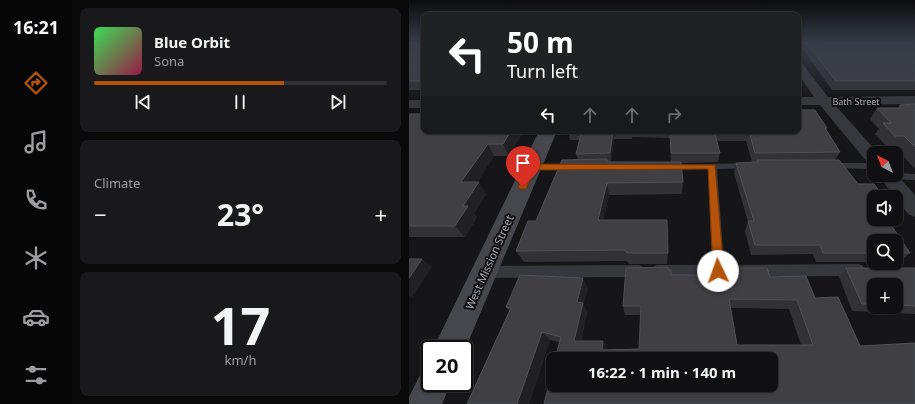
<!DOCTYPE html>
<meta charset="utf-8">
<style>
:root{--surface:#101012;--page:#19191b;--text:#f1f3f6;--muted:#9c9d9f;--line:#303032;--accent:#b45309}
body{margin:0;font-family:"Noto Sans",sans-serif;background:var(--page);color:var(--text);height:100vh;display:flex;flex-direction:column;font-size:15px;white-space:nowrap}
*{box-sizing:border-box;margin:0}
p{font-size:13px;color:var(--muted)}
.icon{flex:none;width:22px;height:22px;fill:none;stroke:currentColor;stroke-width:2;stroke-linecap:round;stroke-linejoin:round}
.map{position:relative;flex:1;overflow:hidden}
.sheet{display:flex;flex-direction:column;gap:8px;padding:8px;background:#09090a;width:337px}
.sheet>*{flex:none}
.guide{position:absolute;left:12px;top:12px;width:380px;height:122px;border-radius:8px;box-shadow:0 1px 3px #0004,0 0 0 1px var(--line);background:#202124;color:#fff;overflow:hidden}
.needle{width:26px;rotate:318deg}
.controls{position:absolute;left:458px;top:146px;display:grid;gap:8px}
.controls a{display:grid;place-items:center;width:36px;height:36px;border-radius:8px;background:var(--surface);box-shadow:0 1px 3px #0004,0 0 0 1px var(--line);font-size:20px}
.speed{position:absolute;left:12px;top:340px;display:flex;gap:8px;font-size:20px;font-weight:700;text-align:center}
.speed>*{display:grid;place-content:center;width:52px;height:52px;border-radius:50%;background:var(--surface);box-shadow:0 1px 3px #0004,0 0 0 1px var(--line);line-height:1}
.speed .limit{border:2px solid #111;border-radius:6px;background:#fff;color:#111}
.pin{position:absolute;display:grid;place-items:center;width:34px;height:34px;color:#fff;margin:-41px -17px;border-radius:50% 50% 50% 0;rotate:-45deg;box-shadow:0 0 4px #0007}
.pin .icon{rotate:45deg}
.me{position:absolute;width:44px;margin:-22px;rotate:357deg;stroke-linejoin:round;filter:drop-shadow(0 0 3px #0008)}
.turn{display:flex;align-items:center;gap:14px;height:84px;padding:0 20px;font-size:18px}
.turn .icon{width:52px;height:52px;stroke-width:2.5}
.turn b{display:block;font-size:28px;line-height:34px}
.lanes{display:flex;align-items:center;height:38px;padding:0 20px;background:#0003;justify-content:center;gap:20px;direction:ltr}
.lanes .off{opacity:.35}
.big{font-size:30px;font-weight:700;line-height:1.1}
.sheet .tile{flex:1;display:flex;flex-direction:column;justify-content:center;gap:6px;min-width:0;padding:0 14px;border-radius:8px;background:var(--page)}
.sheet .dial{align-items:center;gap:0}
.dial b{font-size:52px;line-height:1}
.song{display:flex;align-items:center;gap:12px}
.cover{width:48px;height:48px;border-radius:6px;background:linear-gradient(135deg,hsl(130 70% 55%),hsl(340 70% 35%))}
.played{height:4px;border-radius:2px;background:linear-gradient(90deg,var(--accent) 65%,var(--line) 65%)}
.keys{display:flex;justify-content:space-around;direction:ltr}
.heat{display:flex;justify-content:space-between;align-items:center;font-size:22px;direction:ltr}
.trip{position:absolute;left:137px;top:352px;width:232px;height:40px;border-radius:8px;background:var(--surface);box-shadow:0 1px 3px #0004,0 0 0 1px var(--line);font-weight:700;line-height:40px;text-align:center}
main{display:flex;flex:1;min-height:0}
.dock{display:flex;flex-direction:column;width:72px;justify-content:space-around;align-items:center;background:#060607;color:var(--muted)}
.dock .icon{width:28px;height:28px}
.dock .selected{color:var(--accent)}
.dock b{font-size:18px;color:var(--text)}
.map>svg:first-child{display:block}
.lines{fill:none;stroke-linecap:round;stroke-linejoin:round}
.service{fill:#37383d;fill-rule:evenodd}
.minor{fill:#37383d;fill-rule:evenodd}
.secondary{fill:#45474d;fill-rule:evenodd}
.wall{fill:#323236;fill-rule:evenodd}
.shaded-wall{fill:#212124}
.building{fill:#3f3f44;stroke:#4f5156;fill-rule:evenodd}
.route{fill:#b45309;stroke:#753606}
.labels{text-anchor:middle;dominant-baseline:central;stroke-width:4;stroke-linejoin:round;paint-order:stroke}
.far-street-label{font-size:9px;fill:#a8adb8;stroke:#111113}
.street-label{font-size:11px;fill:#a8adb8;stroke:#111113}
</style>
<main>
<nav class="dock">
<b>16:21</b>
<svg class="icon selected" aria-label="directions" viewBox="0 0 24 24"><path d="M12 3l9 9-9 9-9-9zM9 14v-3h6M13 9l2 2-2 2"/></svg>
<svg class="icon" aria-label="music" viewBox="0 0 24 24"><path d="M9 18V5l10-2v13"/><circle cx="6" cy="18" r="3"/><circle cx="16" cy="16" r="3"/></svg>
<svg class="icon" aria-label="phone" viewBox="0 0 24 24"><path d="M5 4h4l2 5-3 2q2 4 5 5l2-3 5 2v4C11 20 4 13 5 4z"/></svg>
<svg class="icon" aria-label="climate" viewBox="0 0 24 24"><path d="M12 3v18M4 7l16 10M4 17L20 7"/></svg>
<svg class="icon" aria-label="car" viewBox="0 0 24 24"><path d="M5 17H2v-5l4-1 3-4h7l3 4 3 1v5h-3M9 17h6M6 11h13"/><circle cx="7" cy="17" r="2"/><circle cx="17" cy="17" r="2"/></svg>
<svg class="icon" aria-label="filters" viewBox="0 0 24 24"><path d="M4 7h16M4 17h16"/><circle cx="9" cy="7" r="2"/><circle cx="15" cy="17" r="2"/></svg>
</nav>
<section class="sheet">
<div class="tile">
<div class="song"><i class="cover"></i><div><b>Blue Orbit</b><p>Sona</p></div></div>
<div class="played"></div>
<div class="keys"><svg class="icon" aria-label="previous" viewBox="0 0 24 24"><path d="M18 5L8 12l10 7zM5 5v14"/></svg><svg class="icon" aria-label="pause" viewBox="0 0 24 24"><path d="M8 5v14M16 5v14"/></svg><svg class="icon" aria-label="next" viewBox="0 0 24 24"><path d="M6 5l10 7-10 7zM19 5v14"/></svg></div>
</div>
<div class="tile"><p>Climate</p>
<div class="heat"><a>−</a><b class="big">23°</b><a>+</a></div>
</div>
<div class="tile dial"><b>17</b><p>km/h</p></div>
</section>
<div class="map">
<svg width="506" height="404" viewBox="0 0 506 404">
<rect width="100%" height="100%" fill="#161618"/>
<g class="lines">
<g class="service">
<polygon points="389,47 411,46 414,48 411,50 389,51"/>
<polygon points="339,163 342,164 343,166 342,168 308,169 315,265 450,264 454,266 456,270 454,274 450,276 248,277 244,275 242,271 244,267 248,265 303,265 299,169 259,170 256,169 255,167 256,165"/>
<polygon points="421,163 465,163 465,169 418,168 417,166 418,164"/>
<polygon points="123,164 163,164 167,167 163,170 120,169 119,167"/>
<polygon points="487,173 506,174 506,180 480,179 475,176 487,175"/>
<polygon points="230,265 234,267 236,271 234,275 230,277 76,278 72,276 70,272 72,268 76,266"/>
</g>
<g class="minor">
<polygon points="389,62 393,63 419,97 506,96 506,104 426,105 469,153 465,153 465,165 459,163 411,105 389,105 389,97 405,97 389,73"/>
<rect x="0" y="100" width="15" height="8"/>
<polygon points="487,174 506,195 506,217 499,214 469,175 487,175"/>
</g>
<g class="secondary">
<polygon points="130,131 148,131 55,352 55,349 24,349"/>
<polygon points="21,367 21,383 42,383 33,404 0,404 0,397 13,371"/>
</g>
</g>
<g class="wall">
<rect x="0" y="43" width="15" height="47"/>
<polygon points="389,43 506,43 506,90 423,90 396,52 398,45 391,45"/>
<polygon points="389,81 391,85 389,92"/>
<polygon points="506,104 506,169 486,147 478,147 466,134 470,129 461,119 468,108 489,108 491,105"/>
<polygon points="0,114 114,131 100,156 85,156 68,182 77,194 65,214 68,217 56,237 0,237"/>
<path d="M418,128L417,130L431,152L426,160L465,219H480L479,220L501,253L490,263H487V241H465V262H407L404,254L342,255L336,231L339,222L325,173L327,163L343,162L337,141H308L311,153L309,162L272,163L274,182L273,194L200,195L194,220L259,253L258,264H220L218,261L115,262L107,251L169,160L167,154L170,140H161L159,131H389ZM223,137L261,138L262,162H202L205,139H223Z"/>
<path d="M323,268L361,277L406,298L506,404L146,359L150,342L141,340L120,404H58L100,311L97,307L179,288L174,305L178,312L172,341H194L198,348L197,350L230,349L232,315H216L214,306L259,270L262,275H321ZM321,308L380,309L392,345H328Z"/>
<path d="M437,268H506V314L443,311L430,276ZM465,285H487V307H465Z"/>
</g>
<g class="shaded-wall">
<polygon points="102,131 114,131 100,156 94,144"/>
<polygon points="204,131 205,139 202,163 201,153"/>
<polygon points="79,144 85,156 61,194 52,182"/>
<polygon points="70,182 77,194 65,214 68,217 56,237 46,226 54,206"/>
<polygon points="198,183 200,195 192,232 189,220"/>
<polygon points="13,259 23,267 3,297 0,296 0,278"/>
<polygon points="174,278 179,288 174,305 178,312 171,348 165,341 168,302"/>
<polygon points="133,332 141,340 120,404 108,404"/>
<polygon points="194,341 198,348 197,357 193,350"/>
</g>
<g class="building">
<rect x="0" y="43" width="15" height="38"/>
<polygon points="506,44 506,81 427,81 399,45"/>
<polygon points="506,104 506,147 495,136 486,136 474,123 482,123 468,108 491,108 491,105"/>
<polygon points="389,110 406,110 418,128 416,128 431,152 346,153 340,131 305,131 311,153 262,153 261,131 389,131"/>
<polygon points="0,114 15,114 15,131 102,131 94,144 79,144 52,182 70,182 54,206 59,206 46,226 0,226"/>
<polygon points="173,131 204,131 201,153 167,154"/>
<polygon points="198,159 198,162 272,162 274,182 198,183 189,220 258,220 259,253 218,253 216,250 107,251 119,221 127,221 153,160"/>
<polygon points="348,160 430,160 449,184 465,184 475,197 465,197 465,219 478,219 501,253 487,253 487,241 465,241 465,253 414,253 411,245 346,245 339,221 345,221 327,163 349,162"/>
<polygon points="0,259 13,259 0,278"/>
<path d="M259,267V270H262V275H324L323,268H358L361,277L397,276L406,298L429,297L451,346L506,343V404H135L144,368V385H362V359H146L152,337L133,332L108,404H58L102,308L97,307L111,275L174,278L168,302L174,303L165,341H194L193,350L230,349L232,306H214L217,268ZM320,299L388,300L404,345H328Z"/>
<polygon points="437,268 506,268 506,306 487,305 487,285 465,285 465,304 453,304"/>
</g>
<linearGradient id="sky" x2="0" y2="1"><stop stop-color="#0c0c0d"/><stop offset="0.43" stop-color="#363c48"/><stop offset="1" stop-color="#363c48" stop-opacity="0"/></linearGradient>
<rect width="506" height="100" fill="url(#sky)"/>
<polygon class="route" points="123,164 306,165 315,271 313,274 309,276 305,274 304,271 299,169 126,170 117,189 111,189 109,187 119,167"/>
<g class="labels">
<g class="far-street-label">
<text x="447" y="101">Bath Street</text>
</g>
<g class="street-label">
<text transform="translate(80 262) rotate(-66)">West Mission Street</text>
</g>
</g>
</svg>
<div class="controls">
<a><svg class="needle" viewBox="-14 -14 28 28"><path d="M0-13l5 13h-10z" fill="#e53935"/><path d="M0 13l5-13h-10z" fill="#9c9d9f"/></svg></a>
<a><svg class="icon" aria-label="sound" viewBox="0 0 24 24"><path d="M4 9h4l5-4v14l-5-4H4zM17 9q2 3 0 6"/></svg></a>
<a><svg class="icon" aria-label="search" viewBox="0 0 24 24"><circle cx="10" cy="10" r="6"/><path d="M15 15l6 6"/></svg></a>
<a>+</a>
</div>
<div class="speed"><div class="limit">20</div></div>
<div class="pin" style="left:114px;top:187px;background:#d93025"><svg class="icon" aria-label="arrive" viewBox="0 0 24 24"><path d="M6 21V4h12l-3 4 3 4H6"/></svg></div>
<svg class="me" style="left:309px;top:271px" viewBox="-20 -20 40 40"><circle r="19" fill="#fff"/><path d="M0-13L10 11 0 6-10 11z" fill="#b45309"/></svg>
<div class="trip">16:22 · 1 min · 140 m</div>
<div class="guide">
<div class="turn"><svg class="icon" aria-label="left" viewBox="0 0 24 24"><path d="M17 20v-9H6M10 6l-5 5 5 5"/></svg><div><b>50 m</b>Turn left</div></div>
<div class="lanes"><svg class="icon" aria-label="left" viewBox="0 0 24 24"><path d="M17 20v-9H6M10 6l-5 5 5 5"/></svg><svg class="icon off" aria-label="ahead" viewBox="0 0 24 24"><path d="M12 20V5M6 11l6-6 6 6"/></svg><svg class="icon off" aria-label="ahead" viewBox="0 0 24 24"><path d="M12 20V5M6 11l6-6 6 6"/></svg><svg class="icon off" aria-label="right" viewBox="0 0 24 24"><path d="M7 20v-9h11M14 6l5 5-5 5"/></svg></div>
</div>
</div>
</main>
